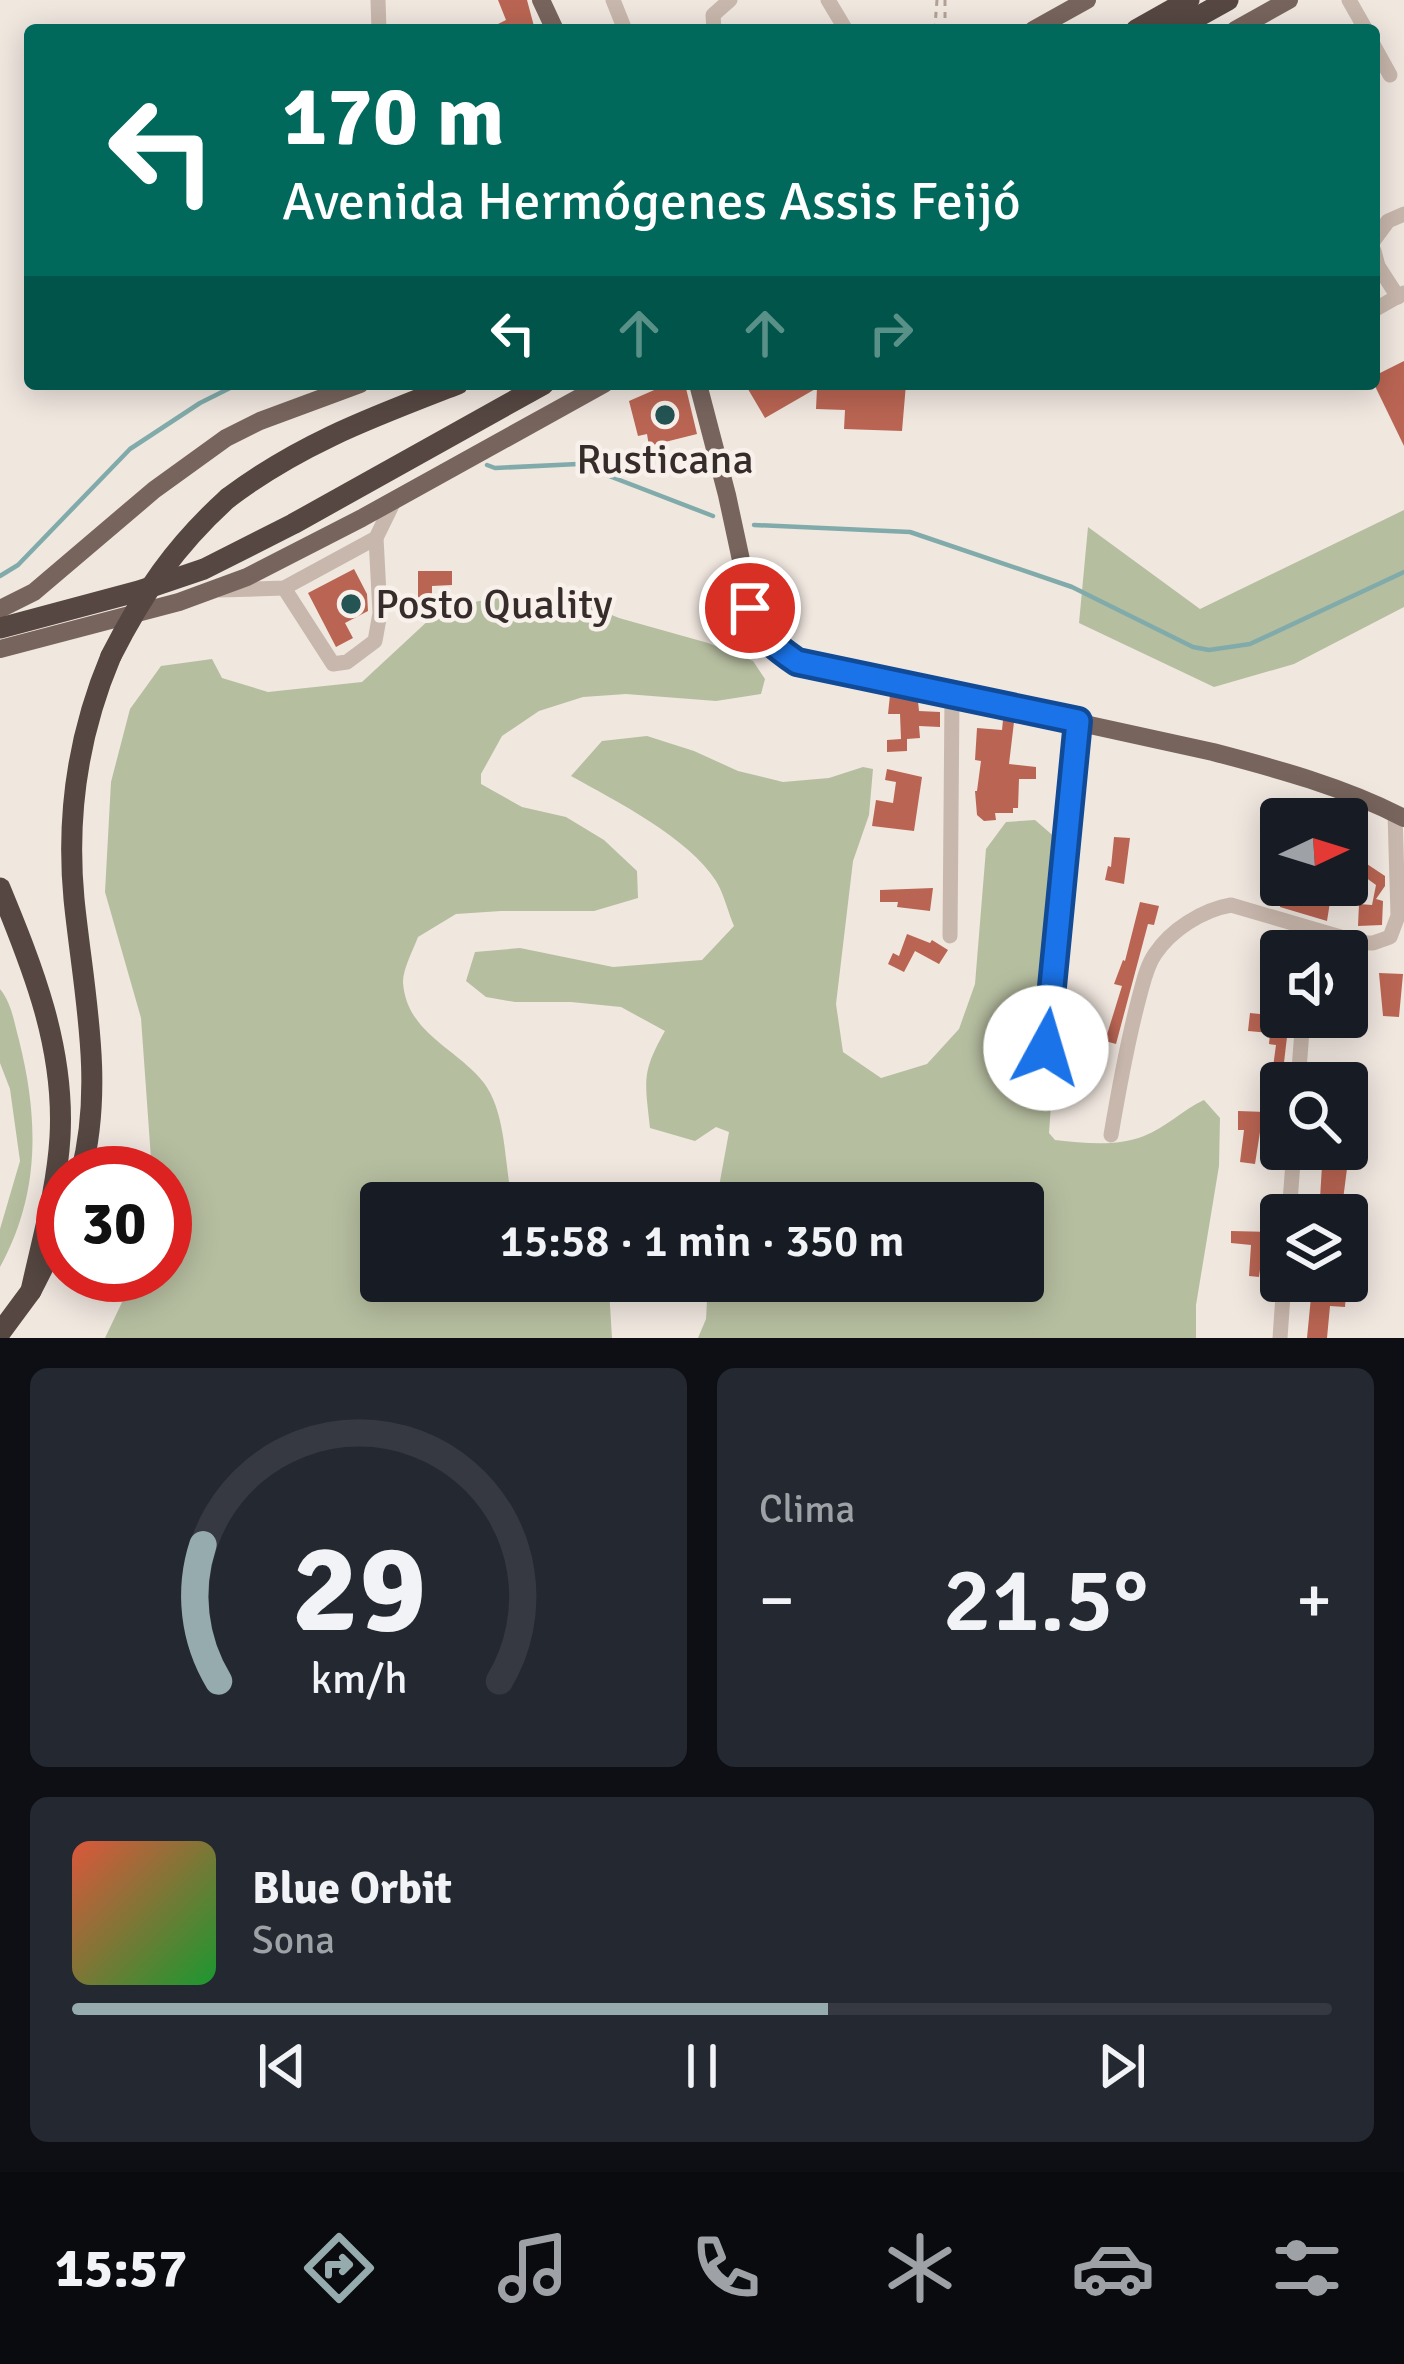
<!DOCTYPE html>
<html lang="pt">
<meta charset="utf-8">
<style>
:root{--surface:#171b24;--page:#242831;--text:#f1f3f6;--muted:#9ea1a6;--line:#363941;--accent:#95abad}
body{margin:0;font-family:Signika,sans-serif;background:var(--page);color:var(--text);height:100vh;display:flex;flex-direction:column;font-size:45px;white-space:nowrap}
*{box-sizing:border-box;margin:0}
p{font-size:39px;color:var(--muted)}
.icon{flex:none;width:66px;height:66px;fill:none;stroke:currentColor;stroke-width:2;stroke-linecap:round;stroke-linejoin:round}
.map{position:relative;height:1338px;overflow:hidden}
.drawer{display:flex;flex-direction:column;gap:30px;padding:30px;background:#0d0f14;flex:1}
.drawer>*{flex:none}
.top-card{position:absolute;left:24px;top:24px;width:1356px;height:366px;border-radius:12px;box-shadow:0 6px 30px #0003;background:#00695c;color:#fff;overflow:hidden}
.needle{width:78px;rotate:86deg}
.controls{position:absolute;left:1260px;top:798px;display:grid;gap:24px}
.controls a{display:grid;place-items:center;width:108px;height:108px;border-radius:12px;background:var(--surface);box-shadow:0 6px 30px #0003;font-size:60px}
.speed{position:absolute;left:36px;top:1146px;display:flex;gap:24px;font-size:60px;font-weight:700;text-align:center}
.speed>*{display:grid;place-content:center;width:156px;height:156px;border-radius:50%;background:var(--surface);box-shadow:0 6px 30px #0003;line-height:1}
.speed .limit{border:18px solid #d22;background:#fff;color:#111}
.pin{position:absolute;display:grid;place-items:center;width:102px;height:102px;color:#fff;margin:-51px;border:6px solid #fff;border-radius:50%;box-shadow:0 3px 12px #0007}
.me{position:absolute;width:132px;margin:-66px;rotate:6deg;stroke-linejoin:round;filter:drop-shadow(0 0 9px #0008)}
.turn{display:flex;align-items:center;gap:42px;height:252px;padding:0 60px;font-size:54px}
.turn .icon{width:156px;height:156px;stroke-width:2.5}
.turn b{display:block;font-size:84px;line-height:102px}
.lanes{display:flex;align-items:center;height:114px;padding:0 60px;background:#0003;justify-content:center;gap:60px;direction:ltr}
.lanes .off{opacity:.35}
.big{font-size:90px;font-weight:600;line-height:1.1}
.drawer .widget{flex:1;display:flex;flex-direction:column;justify-content:center;gap:18px;min-width:0;padding:0 42px;border-radius:18px;background:var(--page)}
.drawer .dial{align-items:center;gap:0}
.dial svg{height:312px;overflow:visible;fill:none;stroke:var(--line);stroke-width:7;stroke-linecap:round;text-anchor:middle}
.dial text{fill:var(--text);stroke:none}
.song{display:flex;align-items:center;gap:36px}
.cover{width:144px;height:144px;border-radius:18px;background:linear-gradient(135deg,hsl(10 70% 55%),hsl(130 70% 35%))}
.played{height:12px;border-radius:6px;background:linear-gradient(90deg,var(--accent) 60%,var(--line) 60%)}
.keys{display:flex;justify-content:space-around;direction:ltr}
.heat{display:flex;justify-content:space-between;align-items:center;font-size:66px;direction:ltr}
.drawer .tiles{flex:1;display:grid;gap:30px;grid-template-columns:1fr 1fr}
.widget:last-child{grid-column:span 2}
.trip{position:absolute;left:360px;top:1182px;width:684px;height:120px;border-radius:12px;background:var(--surface);box-shadow:0 6px 30px #0003;font-weight:600;line-height:120px;text-align:center}
.tabs{display:flex;height:192px;justify-content:space-around;align-items:center;background:#090b0e;color:var(--muted)}
.tabs .icon{width:84px;height:84px}
.tabs .selected{color:var(--accent)}
.tabs b{font-size:54px;color:var(--text)}
.map>svg:first-child{display:block}
.green{fill:#b6bea0}
.lines{fill:none;stroke-linecap:round;stroke-linejoin:round}
.stream{stroke:#81abaa;stroke-width:4.5}
.building{fill:#ba6553}
.path{stroke:#b3a196;stroke-width:3;stroke-dasharray:6 6;stroke-linecap:butt}
.minor{stroke:#c8b7ac;stroke-width:15}
.major{stroke:#77645d;stroke-width:18}
.highway{stroke:#564742;stroke-width:21}
.highway-bridge{stroke:#564742;stroke-width:21}
.route-casing{stroke:#114b97;stroke-width:30}
.route{stroke:#1a73e8;stroke-width:21}
.poi-dot{fill:#245454;stroke:#f8f1eb;stroke-width:4.5}
.labels{text-anchor:middle;dominant-baseline:central;stroke-width:9;stroke-linejoin:round;paint-order:stroke}
.poi-label{font-size:42px;fill:#362d2a;stroke:#f8f1eb}
</style>
<div class="map">
<svg width="1404" height="1338" viewBox="0 0 1404 1338">
<rect width="100%" height="100%" fill="#f0e7df"/>
<g class="green">
<polygon points="1404,510 1404,607 1294,664 1214,687 1079,623 1088,527 1200,609"/>
<path d="M532,595L578,601L619,618L708,643L753,661L765,679L761,694L716,701L626,694L583,697L539,711L502,736L481,774V784L522,807L566,817L604,840L637,871L638,898L594,911H501L456,914L418,937C413,950 403,969 403,982C406,1033 457,1048 484,1083C507,1114 504,1166 513,1203H381V1281H603L609,1289L612,1338H105L135,1275H165V1173H152L141,1018L105,892L111,782L130,709L161,666L212,659L222,678L268,692L362,682L431,618C462,600 498,598 532,595Z"/>
<path d="M647,736L694,751L738,771L783,782L829,778L863,767L873,769L869,815L853,861L836,1004L843,1052L881,1078L927,1064L959,1029L975,984L986,849L1006,822L1035,820L1065,846L1066,890L1049,1133L1055,1140C1085,1143 1115,1147 1144,1136C1165,1128 1184,1109 1204,1100L1220,1118L1219,1166L1196,1305V1338H698L706,1319L708,1281H1023V1203H716L729,1132L716,1127L695,1141L650,1128C645,1081 641,1073 665,1031L621,1007L571,1002H515L486,997L466,981L475,952L520,948L613,967L702,960L734,926C728,912 724,894 716,881C689,838 616,801 571,776L602,741Z"/>
<path d="M0,989C12,1004 14,1022 19,1040C39,1120 40,1194 0,1267V1229L20,1161L10,1089L0,1063Z"/>
</g>
<g class="lines">
<g class="stream">
<polyline points="487,465 495,468 578,464 713,516"/>
<polyline points="754,525 910,532 1072,587 1193,647 1209,650 1250,644 1404,572"/>
<polyline points="0,576 18,565 130,449 200,403 238,384"/>
</g>
</g>
<g class="building">
<polygon points="498,0 527,0 535,30 486,30 506,20"/>
<polygon points="1404,361 1404,446 1374,384 1374,376"/>
<polygon points="668,384 685,384 697,434 649,446 647,434 638,436 629,401"/>
<polygon points="745,384 906,384 902,431 844,429 845,410 816,409 817,388 765,418"/>
<polygon points="354,569 367,594 368,611 345,623 353,638 336,647 308,593"/>
<polygon points="418,571 452,571 452,585 432,586 432,604 418,604"/>
<polygon points="890,695 918,701 919,711 940,712 940,727 919,726 920,738 907,739 907,751 887,752 887,740 901,739 900,714 888,714"/>
<polygon points="1003,720 1014,722 1009,764 1036,767 1036,779 1019,779 1018,808 1013,808 1013,813 995,813 996,820 984,821 977,815 975,791 977,791 981,761 975,760 977,728 1002,730"/>
<polygon points="887,769 922,777 914,831 872,826 876,800 893,803 896,782 885,780"/>
<polygon points="1114,837 1130,838 1124,884 1105,880 1108,866 1111,867"/>
<polygon points="1364,862 1385,876 1385,886 1376,899 1383,901 1382,925 1358,926 1359,904 1372,905 1376,885 1358,872"/>
<polygon points="933,888 930,911 897,907 898,902 880,902 880,890"/>
<polygon points="1289,894 1330,902 1327,921 1280,907 1281,896 1288,897"/>
<polygon points="1140,902 1159,906 1154,925 1148,924 1116,1044 1105,1041 1122,986 1114,984 1123,960 1125,961"/>
<polygon points="907,934 930,943 932,940 948,950 939,964 915,951 904,972 888,964 893,953 899,956"/>
<polygon points="1379,973 1403,974 1399,1017 1383,1016"/>
<polygon points="1250,1013 1281,1016 1289,1020 1281,1088 1263,1086 1266,1066 1273,1067 1276,1045 1269,1044 1270,1033 1248,1031"/>
<polygon points="1238,1111 1266,1112 1264,1132 1260,1132 1255,1164 1240,1162 1244,1130 1238,1130"/>
<polygon points="1323,1149 1356,1149 1355,1161 1348,1161 1341,1215 1319,1215"/>
<polygon points="1231,1231 1272,1232 1271,1258 1275,1258 1274,1271 1260,1270 1259,1277 1249,1276 1251,1245 1231,1243"/>
<polygon points="1316,1281 1347,1281 1345,1307 1330,1306 1327,1338 1307,1338 1311,1297 1315,1298"/>
</g>
<g class="lines">
<g class="path">
<polyline points="937,0 935,26 937,30"/>
<polyline points="945,30 945,0"/>
</g>
<g class="minor">
<polyline points="378,0 379,30"/>
<polyline points="613,0 625,30"/>
<polyline points="828,0 846,30"/>
<polyline points="1349,0 1366,30"/>
<polyline points="714,30 713,15 730,0"/>
<polyline points="1374,46 1390,75"/>
<polyline points="1374,240 1388,221 1404,214"/>
<polyline points="1374,251 1378,266 1398,297"/>
<polyline points="1374,310 1404,293"/>
<polyline points="284,588 333,664 347,662 375,641 380,613 376,538"/>
<polyline points="220,590 284,588 376,538 395,499"/>
<polyline points="950,936 952,696"/>
<polyline points="1308,951 1309,930"/>
<polyline points="1298,1083 1303,1017"/>
<polyline points="1042,1095 1078,721"/>
<path d="M1111,1135C1119,1088 1127,1043 1139,998C1143,984 1146,967 1155,954C1171,930 1202,910 1231,905L1361,943H1373L1390,937L1398,916L1395,813"/>
<polyline points="1289,1215 1294,1149"/>
<polyline points="1280,1338 1284,1281"/>
</g>
<g class="major">
<polyline points="541,0 555,30"/>
<polyline points="1033,30 1087,0"/>
<polyline points="1235,30 1289,0"/>
<path d="M698,384L727,495L755,625L766,640L797,661L1213,752C1278,769 1344,787 1404,818"/>
<polyline points="0,609 34,592 154,490 226,438 260,421 360,384"/>
<polyline points="0,649 179,602 247,577 362,518 604,384"/>
</g>
<g class="highway">
<polyline points="1136,30 1189,0"/>
<polyline points="1174,30 1228,0"/>
<path d="M228,498C301,443 373,417 458,384"/>
<polyline points="0,628 139,591 204,569 293,524 544,384"/>
<path d="M0,888C33,968 65,1048 60,1137C57,1189 42,1240 31,1291"/>
<path d="M81,1173C105,1083 83,989 74,899C66,814 78,734 111,656"/>
<polyline points="0,1333 31,1291 63,1228"/>
</g>
<path class="highway-bridge" d="M111,656C143,593 175,546 228,498"/>
</g>
<g class="lines">
<g class="route-casing">
<path id="route" d="M750,608C759,635 774,646 797,662L1078,721L1046,1048"/>
</g>
<use href="#route" class="route"/>
</g>
<g class="poi-dot">
<circle cx="665" cy="415" r="12"/>
<circle cx="351" cy="604" r="12"/>
</g>
<g class="labels">
<g class="poi-label">
<text x="665" y="459">Rusticana</text>
<text x="375" y="604" text-anchor="start">Posto Quality</text>
</g>
</g>
</svg>
<div class="controls">
<a><svg class="needle" viewBox="-14 -14 28 28"><path d="M0-13l5 13h-10z" fill="#e53935"/><path d="M0 13l5-13h-10z" fill="#9ea1a6"/></svg></a>
<a><svg class="icon" aria-label="sound" viewBox="0 0 24 24"><path d="M4 9h4l5-4v14l-5-4H4zM17 9q2 3 0 6"/></svg></a>
<a><svg class="icon" aria-label="search" viewBox="0 0 24 24"><circle cx="10" cy="10" r="6"/><path d="M15 15l6 6"/></svg></a>
<a><svg class="icon" aria-label="layers" viewBox="0 0 24 24"><path d="M12 4l9 5-9 5-9-5zM3 14l9 5 9-5"/></svg></a>
</div>
<div class="speed"><div class="limit">30</div></div>
<div class="pin" style="left:750px;top:608px;background:#d93025"><svg class="icon" aria-label="arrive" viewBox="0 0 24 24"><path d="M6 21V4h12l-3 4 3 4H6"/></svg></div>
<svg class="me" style="left:1046px;top:1048px" viewBox="-20 -20 40 40"><circle r="19" fill="#fff"/><path d="M0-13L10 11 0 6-10 11z" fill="#1a73e8"/></svg>
<div class="trip">15:58 · 1 min · 350 m</div>
<div class="top-card">
<div class="turn"><svg class="icon" aria-label="left" viewBox="0 0 24 24"><path d="M17 20v-9H6M10 6l-5 5 5 5"/></svg><div><b>170 m</b>Avenida Hermógenes Assis Feijó</div></div>
<div class="lanes"><svg class="icon" aria-label="left" viewBox="0 0 24 24"><path d="M17 20v-9H6M10 6l-5 5 5 5"/></svg><svg class="icon off" aria-label="ahead" viewBox="0 0 24 24"><path d="M12 20V5M6 11l6-6 6 6"/></svg><svg class="icon off" aria-label="ahead" viewBox="0 0 24 24"><path d="M12 20V5M6 11l6-6 6 6"/></svg><svg class="icon off" aria-label="right" viewBox="0 0 24 24"><path d="M7 20v-9h11M14 6l5 5-5 5"/></svg></div>
</div>
</div>
<section class="drawer">
<div class="tiles">
<div class="widget dial"><svg viewBox="0 0 100 80">
<path d="M14 69A42 42 0 1 1 86 69"/>
<path d="M14 69A42 42 0 0 1 10 34" stroke="#95abad"/>
<text x="50" y="56" font-size="32" font-weight="700">29</text>
<text x="50" y="72" font-size="11">km/h</text>
</svg></div>
<div class="widget"><p>Clima</p>
<div class="heat"><a>−</a><b class="big">21.5°</b><a>+</a></div>
</div>
<div class="widget">
<div class="song"><i class="cover"></i><div><b>Blue Orbit</b><p>Sona</p></div></div>
<div class="played"></div>
<div class="keys"><svg class="icon" aria-label="previous" viewBox="0 0 24 24"><path d="M18 5L8 12l10 7zM5 5v14"/></svg><svg class="icon" aria-label="pause" viewBox="0 0 24 24"><path d="M8 5v14M16 5v14"/></svg><svg class="icon" aria-label="next" viewBox="0 0 24 24"><path d="M6 5l10 7-10 7zM19 5v14"/></svg></div>
</div>
</div>
</section>
<nav class="tabs">
<b>15:57</b>
<svg class="icon selected" aria-label="directions" viewBox="0 0 24 24"><path d="M12 3l9 9-9 9-9-9zM9 14v-3h6M13 9l2 2-2 2"/></svg>
<svg class="icon" aria-label="music" viewBox="0 0 24 24"><path d="M9 18V5l10-2v13"/><circle cx="6" cy="18" r="3"/><circle cx="16" cy="16" r="3"/></svg>
<svg class="icon" aria-label="phone" viewBox="0 0 24 24"><path d="M5 4h4l2 5-3 2q2 4 5 5l2-3 5 2v4C11 20 4 13 5 4z"/></svg>
<svg class="icon" aria-label="climate" viewBox="0 0 24 24"><path d="M12 3v18M4 7l16 10M4 17L20 7"/></svg>
<svg class="icon" aria-label="car" viewBox="0 0 24 24"><path d="M5 17H2v-5l4-1 3-4h7l3 4 3 1v5h-3M9 17h6M6 11h13"/><circle cx="7" cy="17" r="2"/><circle cx="17" cy="17" r="2"/></svg>
<svg class="icon" aria-label="filters" viewBox="0 0 24 24"><path d="M4 7h16M4 17h16"/><circle cx="9" cy="7" r="2"/><circle cx="15" cy="17" r="2"/></svg>
</nav>
